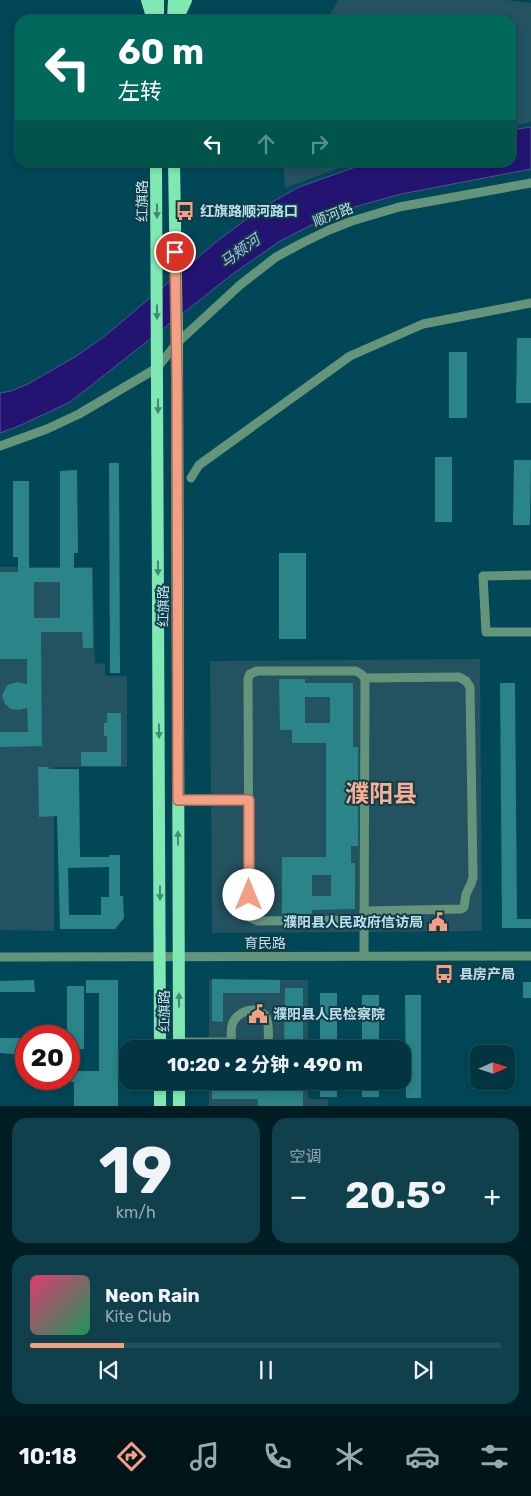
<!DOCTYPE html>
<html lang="zh">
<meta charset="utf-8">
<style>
:root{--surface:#023541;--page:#10404c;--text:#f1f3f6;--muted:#96abb1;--line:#23505a;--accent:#f39f83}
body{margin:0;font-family:Rubik,"Noto Sans SC",sans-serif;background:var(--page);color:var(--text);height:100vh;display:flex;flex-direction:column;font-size:19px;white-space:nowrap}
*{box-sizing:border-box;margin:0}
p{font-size:16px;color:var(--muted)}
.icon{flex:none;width:28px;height:28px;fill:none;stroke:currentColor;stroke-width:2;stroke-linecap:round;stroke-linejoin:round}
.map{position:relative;height:1106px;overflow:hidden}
.panel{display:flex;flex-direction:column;gap:12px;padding:12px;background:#011d24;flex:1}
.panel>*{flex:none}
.hud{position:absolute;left:15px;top:15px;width:501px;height:152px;border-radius:15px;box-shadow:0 2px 8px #0003,0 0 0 1px var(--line);background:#00695c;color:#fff;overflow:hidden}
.needle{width:32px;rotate:87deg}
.controls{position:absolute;left:470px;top:1045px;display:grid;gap:10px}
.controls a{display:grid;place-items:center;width:45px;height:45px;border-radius:10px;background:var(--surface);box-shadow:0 2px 8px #0003,0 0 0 1px var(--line);font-size:25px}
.speed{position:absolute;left:15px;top:1025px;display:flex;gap:10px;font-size:25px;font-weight:700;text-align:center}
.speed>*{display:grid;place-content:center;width:65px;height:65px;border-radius:50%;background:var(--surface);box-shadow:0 2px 8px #0003,0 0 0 1px var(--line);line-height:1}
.speed .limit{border:8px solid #d22;background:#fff;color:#111}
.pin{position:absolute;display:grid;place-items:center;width:42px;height:42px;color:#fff;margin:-21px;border:2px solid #fff;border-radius:50%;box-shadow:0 1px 5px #0007}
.me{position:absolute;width:55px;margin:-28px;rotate:0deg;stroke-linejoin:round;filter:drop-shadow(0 0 4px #0008)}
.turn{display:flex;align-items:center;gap:18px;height:105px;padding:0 20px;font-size:22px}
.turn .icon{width:65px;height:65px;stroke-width:2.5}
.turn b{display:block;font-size:35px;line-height:42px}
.lanes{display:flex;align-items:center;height:48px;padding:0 20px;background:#0003;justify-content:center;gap:25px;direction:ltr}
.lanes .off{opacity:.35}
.big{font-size:38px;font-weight:700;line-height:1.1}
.panel .card{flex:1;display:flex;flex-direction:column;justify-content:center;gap:8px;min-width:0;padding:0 18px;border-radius:15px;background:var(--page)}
.panel .dial{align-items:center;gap:0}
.dial b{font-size:65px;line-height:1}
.song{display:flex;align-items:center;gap:15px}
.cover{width:60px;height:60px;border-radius:8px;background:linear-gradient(135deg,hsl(340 70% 55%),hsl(150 70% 35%))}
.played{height:5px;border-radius:2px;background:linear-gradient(90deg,var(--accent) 20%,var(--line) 20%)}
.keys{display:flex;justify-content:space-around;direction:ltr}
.heat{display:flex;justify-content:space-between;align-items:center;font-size:28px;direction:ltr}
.panel .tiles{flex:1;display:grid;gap:12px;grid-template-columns:1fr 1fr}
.card:last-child{grid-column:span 2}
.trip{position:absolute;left:119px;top:1040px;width:292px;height:50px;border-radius:15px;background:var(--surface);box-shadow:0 2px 8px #0003,0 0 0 1px var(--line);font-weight:700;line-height:50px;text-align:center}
.menu{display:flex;height:80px;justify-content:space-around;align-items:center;background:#01151a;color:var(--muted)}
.menu .icon{width:35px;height:35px}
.menu .current{color:var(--accent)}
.menu b{font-size:22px;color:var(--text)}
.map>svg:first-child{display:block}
.built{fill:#235260}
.water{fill:#241472;stroke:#525297}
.building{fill:#2a8488;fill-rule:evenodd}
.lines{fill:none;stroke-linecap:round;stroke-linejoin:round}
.minor{stroke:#64957a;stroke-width:9}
.major{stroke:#80e9b3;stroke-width:12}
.oneway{fill:#438978}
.route-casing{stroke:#9e6755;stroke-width:12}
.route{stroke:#f39f83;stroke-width:9}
.labels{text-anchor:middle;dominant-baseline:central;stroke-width:4;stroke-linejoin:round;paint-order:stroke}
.street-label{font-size:14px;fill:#bce1ec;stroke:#113b47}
.poi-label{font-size:14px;font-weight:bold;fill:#bce1ec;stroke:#113b47;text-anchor:start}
.water-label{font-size:15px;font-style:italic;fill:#b6bcef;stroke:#113b47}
.town-label{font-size:24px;font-weight:bold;fill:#fcae93;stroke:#113b47}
</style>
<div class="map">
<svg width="531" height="1106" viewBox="0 0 531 1106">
<rect width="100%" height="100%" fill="#024757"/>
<g class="built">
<polygon points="338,0 505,0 531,3 531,122 511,126 511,20 327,20"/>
<polygon points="283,163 283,162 352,163 285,188"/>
<polygon points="0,567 93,567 95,663 105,664 105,676 127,676 127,767 54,767 54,931 0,930"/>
<polygon points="480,659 482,931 212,933 210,661"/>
<rect x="209" y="980" width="99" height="69"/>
<polygon points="209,1081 308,1081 308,1099 328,1099 328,1106 209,1106"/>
</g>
<polygon class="water" points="531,127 531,169 401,194 347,209 329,216 280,241 234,273 70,402 21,425 0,433 0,393 11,391 28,384 75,357 105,336 215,243 260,209 299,187 367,163 511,162 511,130"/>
<g class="building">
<polygon points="517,338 531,338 531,403 516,403"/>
<rect x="449" y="352" width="18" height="66"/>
<rect x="435" y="457" width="17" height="65"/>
<polygon points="514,460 531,460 530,525 513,525"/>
<polygon points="109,463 119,463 120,673 110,673"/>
<path d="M77,470L78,553H74V568H92L93,648H83L82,632H41L42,746L0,747V732H28L27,708L19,710L11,709L5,704L2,696L6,687L9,684L18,682L27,684V659H0V572H18V557H13V481H29V568H60V471ZM34,582H60V618H34Z"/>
<rect x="279" y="553" width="27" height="86"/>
<path d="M279,679H305V683H353V747H358V846H351V863H355V909L312,910V914L282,915V857H326V743H292V730H280ZM305,697H330V723H305ZM312,875H331V896H312Z"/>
<polygon points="500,683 515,683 517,919 531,919 531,928 502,928"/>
<polygon points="107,713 121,713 121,766 81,766 81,752 107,752 107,736 104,736 104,723 107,723"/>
<path d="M38,767H48V769H79L80,857H109V855H120V896H123L124,918L115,929H60L57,816L39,817ZM109,867V897H101V915H69L68,868Z"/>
<polygon points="212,979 280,980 280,993 223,993 223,1022 212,1021"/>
<polygon points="34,980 35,992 0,992 0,981"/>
<polygon points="86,980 118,980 118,1106 74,1106 74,1082 69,1082 69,1071 99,1071 99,993 86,993"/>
<rect x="523" y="982" width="8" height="16"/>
<polygon points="67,986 84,986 84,1049 69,1049 69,1036 67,1036"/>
<polygon points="285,988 303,988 303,1049 284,1049"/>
<rect x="320" y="993" width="17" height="56"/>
<rect x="362" y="995" width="17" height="54"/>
<polygon points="405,995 421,995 421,1098 406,1098"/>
<polygon points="0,1038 26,1038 26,1055 0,1053"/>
<polygon points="212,1081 223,1081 223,1086 284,1086 284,1081 303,1081 303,1106 258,1106 258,1099 212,1099"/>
<rect x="320" y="1081" width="17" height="16"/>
<rect x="362" y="1081" width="17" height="16"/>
</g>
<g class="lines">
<g class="minor">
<polyline points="0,446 47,429 79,414 157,368 177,343 240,285 276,257 304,242 329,230 352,221 399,207 531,183"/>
<polyline points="191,478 199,465 350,356 423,324 531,303"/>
<polyline points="531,575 483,576 486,632 531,632"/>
<polyline points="178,800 249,800"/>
<polyline points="364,911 461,909 464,907 466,894 471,884 473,877 470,687 466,681 459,677 365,678 361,674 356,671 257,671 250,674 248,679 249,914 251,918 258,921 364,920"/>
<polyline points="364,956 365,678"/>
<polyline points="0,957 531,956"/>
<polyline points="179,1042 232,1042"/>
<path d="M232,1049C232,1042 230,1032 232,1025C235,1012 258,1003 266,1017C270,1025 268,1040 268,1049"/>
</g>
<g class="major">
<polyline points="147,0 153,20"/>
<polyline points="158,20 158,0"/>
<polyline points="173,20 174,0"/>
<polyline points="177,20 186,0"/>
<polyline points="156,162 160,1049"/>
<polyline points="174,162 177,343 179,1049"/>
<polyline points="160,1081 160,1106"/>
<polyline points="179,1081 179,1106"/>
</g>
</g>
<defs><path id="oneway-solid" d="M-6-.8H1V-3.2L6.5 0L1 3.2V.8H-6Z" transform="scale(1.25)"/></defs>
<g class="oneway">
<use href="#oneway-solid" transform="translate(157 211) rotate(90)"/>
<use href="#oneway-solid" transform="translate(157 312) rotate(90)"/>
<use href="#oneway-solid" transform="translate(158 406) rotate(90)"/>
<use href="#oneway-solid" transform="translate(158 568) rotate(90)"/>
<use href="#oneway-solid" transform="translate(159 731) rotate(90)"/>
<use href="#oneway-solid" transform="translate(178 838) rotate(-90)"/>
<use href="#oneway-solid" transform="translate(160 893) rotate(90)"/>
<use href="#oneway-solid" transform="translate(179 1000) rotate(-90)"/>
</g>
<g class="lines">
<g class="route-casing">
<polyline id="route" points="175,252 177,381 178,800 249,800 249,895"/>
</g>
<use href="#route" class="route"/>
</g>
<defs>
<g id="bus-bare" transform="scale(1.5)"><path d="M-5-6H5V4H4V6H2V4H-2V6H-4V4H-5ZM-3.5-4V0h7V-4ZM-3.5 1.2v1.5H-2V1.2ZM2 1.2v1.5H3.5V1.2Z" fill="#f39f83" stroke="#113b47" stroke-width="2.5" paint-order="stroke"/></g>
<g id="civic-bare" transform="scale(1.5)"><path d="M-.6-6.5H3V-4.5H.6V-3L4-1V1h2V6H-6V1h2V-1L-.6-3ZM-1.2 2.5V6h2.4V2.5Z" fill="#f39f83" stroke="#113b47" stroke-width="2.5" paint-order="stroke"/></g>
</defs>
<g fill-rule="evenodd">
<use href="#bus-bare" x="185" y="211"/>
<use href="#civic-bare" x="438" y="922"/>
<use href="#bus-bare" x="444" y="974"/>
<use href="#civic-bare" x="258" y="1014"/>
</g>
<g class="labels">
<g class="street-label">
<text transform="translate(142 201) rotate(-90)">红旗路</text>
<text transform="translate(333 215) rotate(-21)">顺河路</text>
<text transform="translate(163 606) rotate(-90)">红旗路</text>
<text x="265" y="943">育民路</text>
<text transform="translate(164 1011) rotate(-90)">红旗路</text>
</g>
<g class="poi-label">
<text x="200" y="211">红旗路顺河路口</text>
<text x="423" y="922" text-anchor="end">濮阳县人民政府信访局</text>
<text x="459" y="974">县房产局</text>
<text x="273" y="1014">濮阳县人民检察院</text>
</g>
<g class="water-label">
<text transform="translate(240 251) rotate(-36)">马颊河</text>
</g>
<g class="town-label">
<text x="381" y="794">濮阳县</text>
</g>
</g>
</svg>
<div class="controls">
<a><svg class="needle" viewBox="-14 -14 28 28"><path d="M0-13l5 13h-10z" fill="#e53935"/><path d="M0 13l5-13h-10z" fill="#96abb1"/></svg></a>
</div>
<div class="speed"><div class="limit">20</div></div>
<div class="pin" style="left:175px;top:252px;background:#d93025"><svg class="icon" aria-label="arrive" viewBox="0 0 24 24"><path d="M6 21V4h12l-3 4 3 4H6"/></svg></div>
<svg class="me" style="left:249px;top:895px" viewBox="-20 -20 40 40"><circle r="19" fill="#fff"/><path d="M0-13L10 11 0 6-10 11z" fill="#f39f83"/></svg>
<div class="trip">10:20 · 2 分钟 · 490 m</div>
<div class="hud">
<div class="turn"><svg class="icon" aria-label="left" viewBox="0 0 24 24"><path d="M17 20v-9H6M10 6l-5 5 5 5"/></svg><div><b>60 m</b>左转</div></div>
<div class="lanes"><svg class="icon" aria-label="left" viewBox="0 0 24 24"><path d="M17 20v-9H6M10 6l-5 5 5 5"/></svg><svg class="icon off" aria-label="ahead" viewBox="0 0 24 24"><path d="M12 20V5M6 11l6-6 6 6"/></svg><svg class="icon off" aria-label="right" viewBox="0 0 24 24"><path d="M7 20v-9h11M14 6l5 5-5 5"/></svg></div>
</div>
</div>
<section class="panel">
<div class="tiles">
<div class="card dial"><b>19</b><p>km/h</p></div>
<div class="card"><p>空调</p>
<div class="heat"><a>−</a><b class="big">20.5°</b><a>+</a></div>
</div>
<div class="card">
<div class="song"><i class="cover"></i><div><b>Neon Rain</b><p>Kite Club</p></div></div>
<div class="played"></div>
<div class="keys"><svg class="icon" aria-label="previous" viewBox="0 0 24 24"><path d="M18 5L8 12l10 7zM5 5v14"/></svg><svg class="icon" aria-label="pause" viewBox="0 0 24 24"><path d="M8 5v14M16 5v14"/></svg><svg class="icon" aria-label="next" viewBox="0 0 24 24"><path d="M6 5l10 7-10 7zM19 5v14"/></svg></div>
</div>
</div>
</section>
<nav class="menu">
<b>10:18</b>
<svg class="icon current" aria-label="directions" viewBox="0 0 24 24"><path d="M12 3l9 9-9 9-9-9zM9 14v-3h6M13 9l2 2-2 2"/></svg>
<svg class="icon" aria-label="music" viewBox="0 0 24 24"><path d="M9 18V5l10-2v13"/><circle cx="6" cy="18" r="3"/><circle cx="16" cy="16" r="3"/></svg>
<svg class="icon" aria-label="phone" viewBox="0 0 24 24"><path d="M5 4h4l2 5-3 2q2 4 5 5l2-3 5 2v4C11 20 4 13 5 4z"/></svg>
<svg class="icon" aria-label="climate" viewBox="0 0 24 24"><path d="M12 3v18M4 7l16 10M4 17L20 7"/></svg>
<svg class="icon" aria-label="car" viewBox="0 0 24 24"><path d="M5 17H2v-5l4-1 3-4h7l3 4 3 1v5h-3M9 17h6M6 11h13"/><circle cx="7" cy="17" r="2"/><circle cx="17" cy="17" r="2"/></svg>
<svg class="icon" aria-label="filters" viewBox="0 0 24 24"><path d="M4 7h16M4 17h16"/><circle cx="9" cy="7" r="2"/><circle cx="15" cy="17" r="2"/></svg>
</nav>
